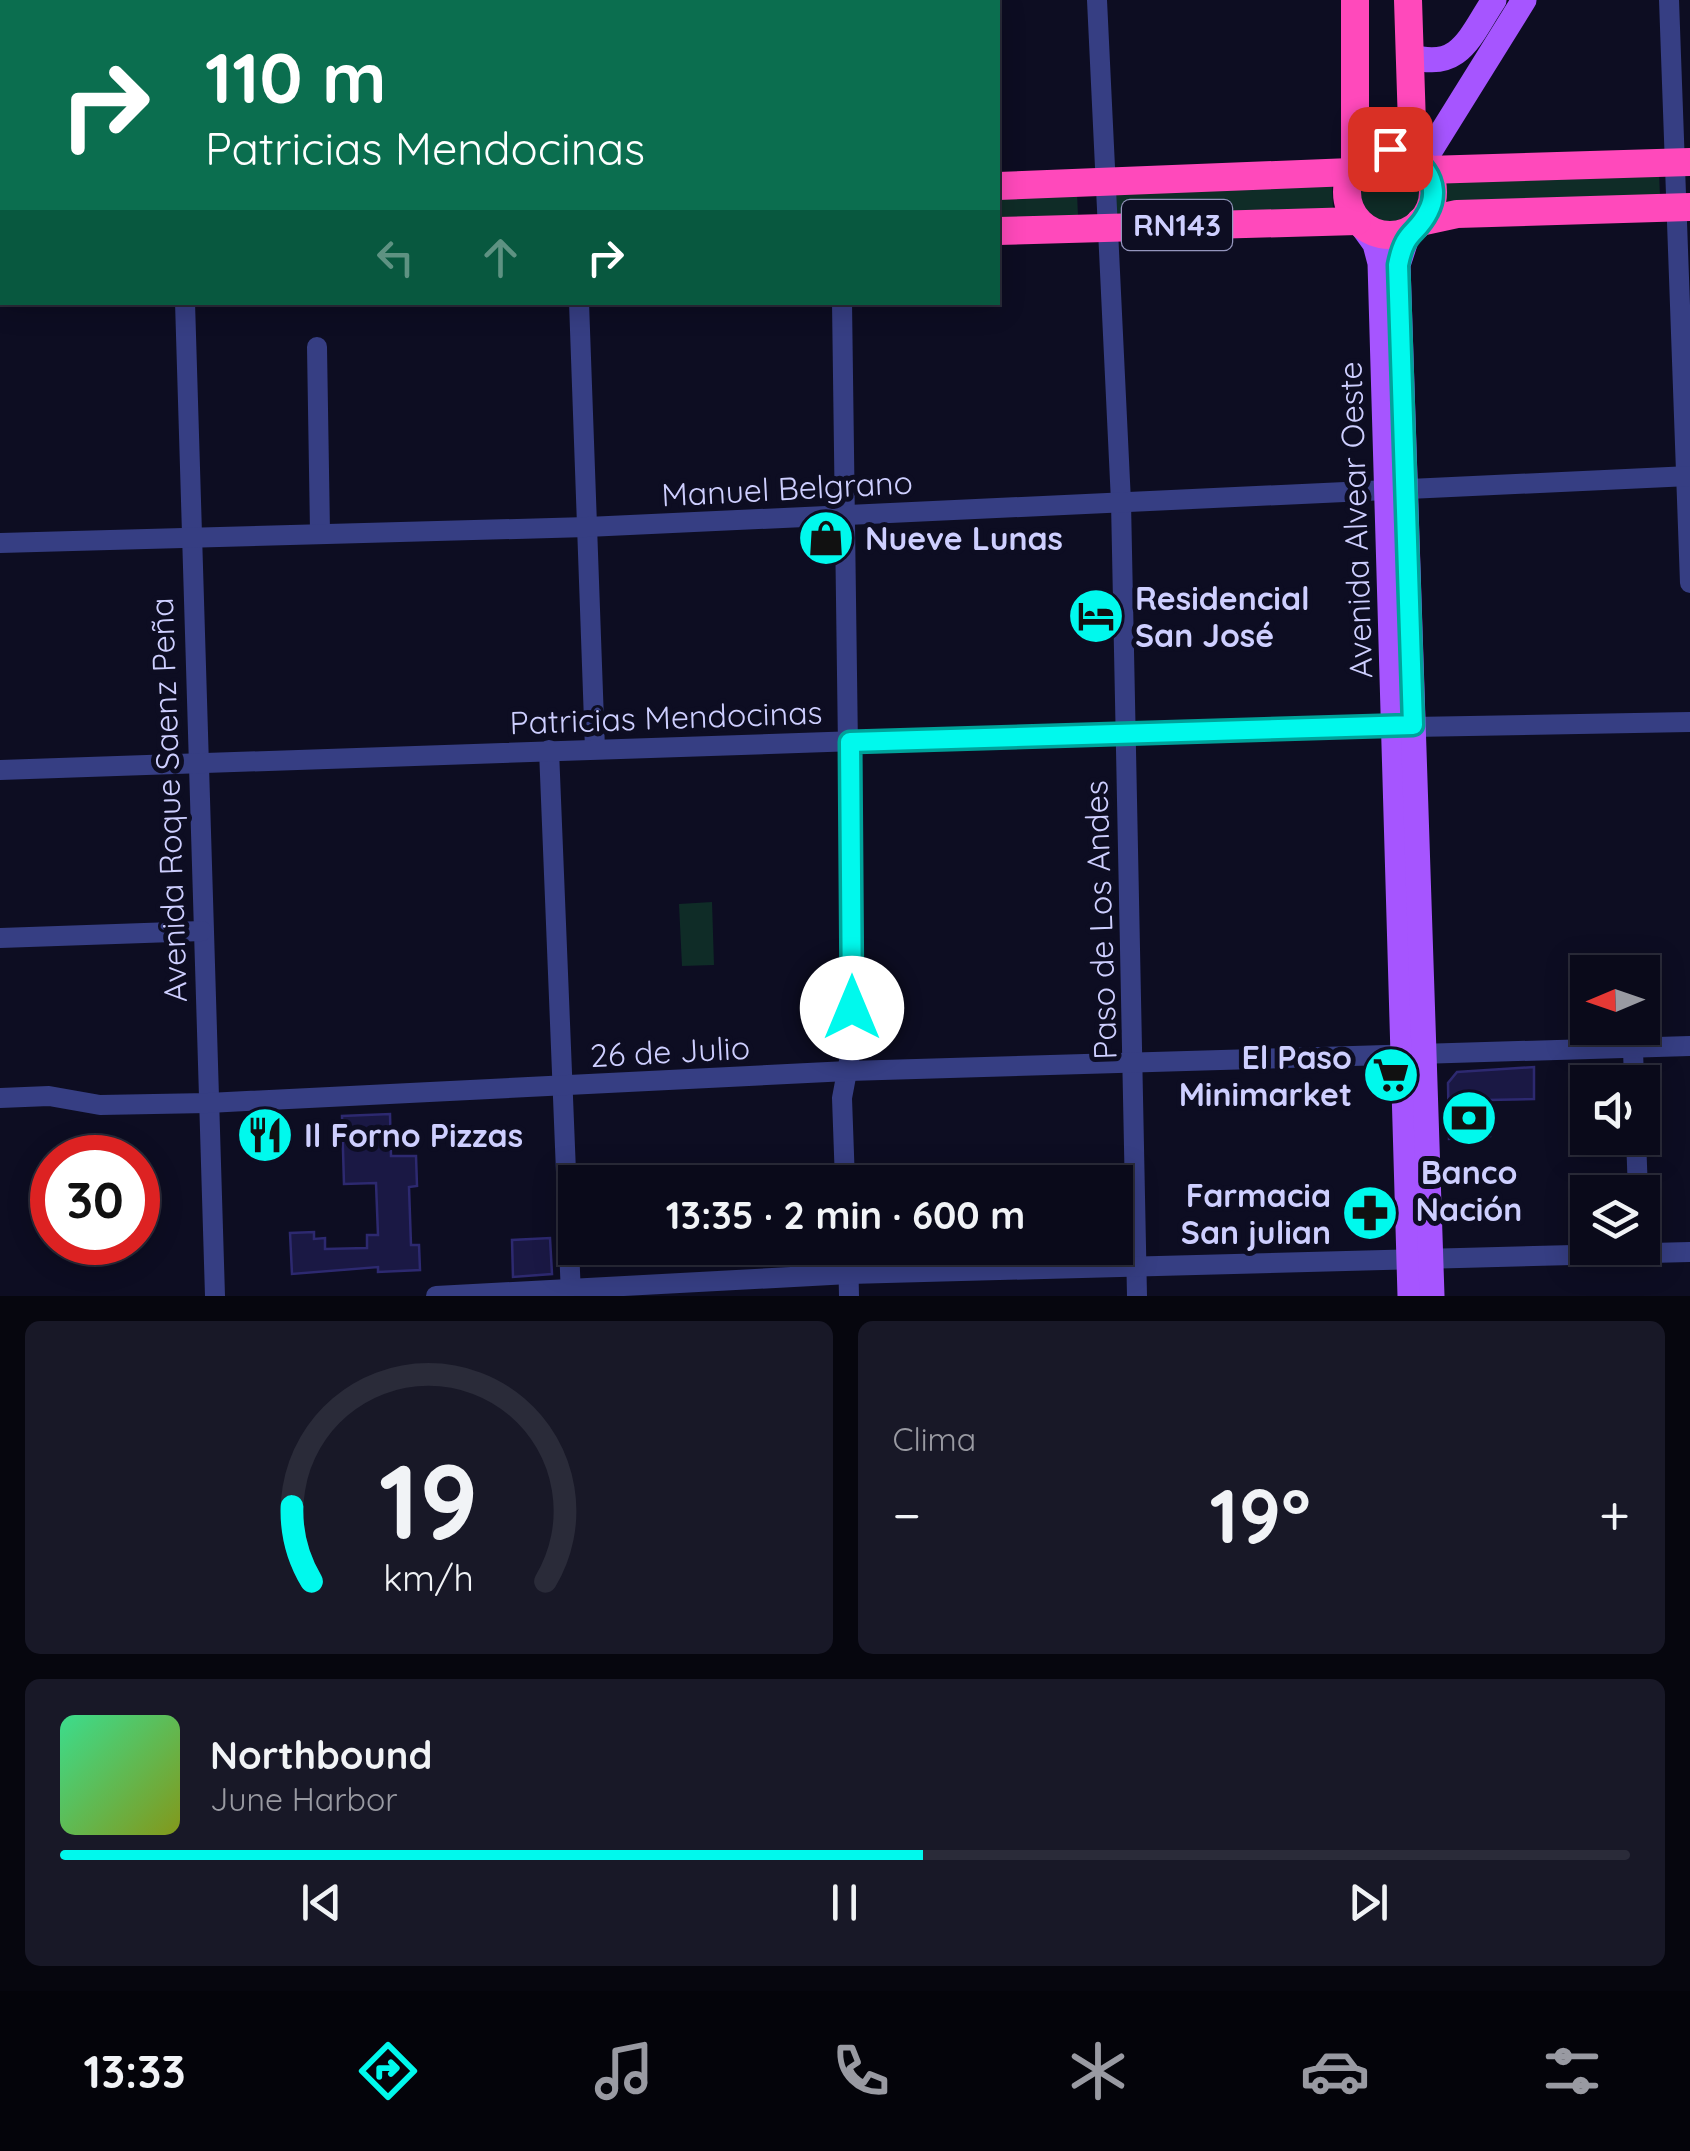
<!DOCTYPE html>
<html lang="es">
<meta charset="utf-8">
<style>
:root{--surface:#0a0a1a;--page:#181827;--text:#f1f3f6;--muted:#999aa2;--line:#2a2b39;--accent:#00f9ed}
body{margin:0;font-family:Quicksand,sans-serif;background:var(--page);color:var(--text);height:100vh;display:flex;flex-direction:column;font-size:38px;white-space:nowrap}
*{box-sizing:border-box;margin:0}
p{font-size:32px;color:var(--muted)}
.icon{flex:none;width:55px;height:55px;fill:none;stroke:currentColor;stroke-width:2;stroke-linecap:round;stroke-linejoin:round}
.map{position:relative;height:1296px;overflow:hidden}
.sheet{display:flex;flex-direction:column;gap:25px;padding:25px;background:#06060e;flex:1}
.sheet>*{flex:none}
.banner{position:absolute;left:0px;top:0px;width:1000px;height:305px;box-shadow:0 5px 25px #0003,0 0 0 2px var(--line);background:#0b6e4f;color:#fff;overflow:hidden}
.needle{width:65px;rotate:268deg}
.controls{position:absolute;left:1570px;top:955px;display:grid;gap:20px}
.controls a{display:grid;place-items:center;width:90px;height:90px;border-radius:0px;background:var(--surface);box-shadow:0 5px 25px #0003,0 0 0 2px var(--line);font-size:50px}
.speed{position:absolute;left:30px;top:1135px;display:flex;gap:20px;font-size:50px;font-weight:700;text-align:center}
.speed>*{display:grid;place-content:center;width:130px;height:130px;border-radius:50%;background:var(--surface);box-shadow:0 5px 25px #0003,0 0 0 2px var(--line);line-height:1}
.speed .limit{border:15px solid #d22;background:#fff;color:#111}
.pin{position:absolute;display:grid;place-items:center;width:85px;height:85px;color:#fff;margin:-42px;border-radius:20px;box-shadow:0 5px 15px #0006}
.me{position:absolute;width:110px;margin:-55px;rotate:0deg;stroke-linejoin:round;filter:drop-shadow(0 0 8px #0008)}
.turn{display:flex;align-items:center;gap:35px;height:210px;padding:0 40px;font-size:45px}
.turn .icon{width:130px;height:130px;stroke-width:2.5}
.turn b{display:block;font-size:70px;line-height:85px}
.lanes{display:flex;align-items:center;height:95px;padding:0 40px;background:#0003;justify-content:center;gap:50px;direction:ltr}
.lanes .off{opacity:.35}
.big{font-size:75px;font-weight:700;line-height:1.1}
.sheet .card{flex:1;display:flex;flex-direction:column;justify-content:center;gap:15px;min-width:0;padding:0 35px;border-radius:15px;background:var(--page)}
.sheet .dial{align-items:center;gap:0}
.dial svg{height:260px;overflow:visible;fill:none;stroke:var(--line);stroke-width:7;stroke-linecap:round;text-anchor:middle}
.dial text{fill:var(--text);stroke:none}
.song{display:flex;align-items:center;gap:30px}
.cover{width:120px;height:120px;border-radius:15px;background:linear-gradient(135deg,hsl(150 70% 55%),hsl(70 70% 35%))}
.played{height:10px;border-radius:5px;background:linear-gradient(90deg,var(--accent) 55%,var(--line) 55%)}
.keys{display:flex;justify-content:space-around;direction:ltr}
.heat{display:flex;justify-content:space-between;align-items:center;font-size:55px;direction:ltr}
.sheet .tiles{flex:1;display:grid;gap:25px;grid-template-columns:1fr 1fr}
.card:last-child{grid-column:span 2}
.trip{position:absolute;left:558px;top:1165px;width:575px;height:100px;border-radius:0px;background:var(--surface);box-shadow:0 5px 25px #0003,0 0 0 2px var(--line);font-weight:700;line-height:100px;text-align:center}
.menu{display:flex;height:160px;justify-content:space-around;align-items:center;background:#04040a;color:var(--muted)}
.menu .icon{width:70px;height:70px}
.menu .selected{color:var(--accent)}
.menu b{font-size:45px;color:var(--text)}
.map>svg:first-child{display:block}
.green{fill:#0f2c27}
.building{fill:#1a1844;stroke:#2d2970;stroke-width:2.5}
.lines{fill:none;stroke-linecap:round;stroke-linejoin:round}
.minor{stroke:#363e83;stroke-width:20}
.major{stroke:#a655ff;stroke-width:25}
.highway{stroke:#ff49bb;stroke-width:28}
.route-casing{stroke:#00a29a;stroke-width:25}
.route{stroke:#00f9ed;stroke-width:18}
.labels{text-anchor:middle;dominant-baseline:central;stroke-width:10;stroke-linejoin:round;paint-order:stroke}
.shield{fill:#0d0d22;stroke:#9495bd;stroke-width:2.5}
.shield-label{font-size:30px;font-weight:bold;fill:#cecfff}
.street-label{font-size:32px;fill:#cecfff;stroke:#0d0d22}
.poi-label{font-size:32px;font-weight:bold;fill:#cecfff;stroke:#0d0d22;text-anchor:start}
</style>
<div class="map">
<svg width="1690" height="1296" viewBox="0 0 1690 1296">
<rect width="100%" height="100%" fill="#0d0d22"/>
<g class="green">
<circle cx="1389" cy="191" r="32"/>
<polygon points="1659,173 1660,196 1440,205 1439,182"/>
<polygon points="1332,185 1333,208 1113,217 1112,194"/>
<polygon points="1077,193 1078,216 998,220 998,196"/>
<polygon points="712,902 714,965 682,966 679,904"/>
</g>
<g class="building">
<polygon points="1534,1067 1534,1099 1488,1100 1490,1136 1449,1139 1448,1083 1457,1072"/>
<polygon points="390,1114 391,1156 416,1156 417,1186 409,1187 411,1245 419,1245 420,1270 378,1272 378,1267 292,1274 290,1233 314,1232 314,1239 325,1238 325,1249 367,1248 367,1235 378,1235 376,1183 344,1184 342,1116"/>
<polygon points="1385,1193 1389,1232 1352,1233 1352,1195"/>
<polygon points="550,1238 552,1274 513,1277 512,1240"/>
</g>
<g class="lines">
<g class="minor">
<polyline points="7,0 7,2"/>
<polyline points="289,0 289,2"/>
<polyline points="567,0 567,2"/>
<polyline points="832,0 832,2"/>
<polyline points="1097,0 1121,502 1137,1296"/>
<polyline points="1669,0 1690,583"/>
<polyline points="185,302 215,1296"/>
<polyline points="579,302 595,749"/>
<polyline points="842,302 852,1045 842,1098 845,1182"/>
<polyline points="317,347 320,532"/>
<polyline points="0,543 587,527 1690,476"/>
<polyline points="549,750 571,1296"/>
<polyline points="0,770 1124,732 1690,722"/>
<polyline points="0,938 202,931"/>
<polyline points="1633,1049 1634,1082"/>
<polyline points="0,1098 49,1096 100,1105 208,1103 848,1071 1690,1046"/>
<polyline points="1636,1138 1638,1192"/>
<polyline points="848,1248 849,1296"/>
<polyline points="436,1296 849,1274 1690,1252"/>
</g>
<g class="major">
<path d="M1410,56C1460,72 1470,36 1494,0"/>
<polyline points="1422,164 1524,0"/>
<polyline points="1362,226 1375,244 1380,263 1410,1296"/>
<polyline points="1409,231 1398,265 1432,1296"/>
</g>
<g class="highway">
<polyline points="1355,0 1355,166"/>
<polyline points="1408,0 1413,156"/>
<circle cx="1390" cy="192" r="43"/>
<polyline points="1427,170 1690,162"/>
<polyline points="998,186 1351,172"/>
<polyline points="0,219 2,219"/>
<polyline points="1420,222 1457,214 1690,207"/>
<polyline points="998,231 1357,221"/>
<polyline points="0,262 2,262"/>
</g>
</g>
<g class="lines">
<g class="route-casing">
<path id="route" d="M852,1008L850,742L1413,725L1398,265C1405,229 1416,236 1428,212C1444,182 1419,154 1390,149"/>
</g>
<use href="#route" class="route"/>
</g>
<defs>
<g id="shop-disc" transform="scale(2.875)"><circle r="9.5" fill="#00f9ed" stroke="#0d0d22"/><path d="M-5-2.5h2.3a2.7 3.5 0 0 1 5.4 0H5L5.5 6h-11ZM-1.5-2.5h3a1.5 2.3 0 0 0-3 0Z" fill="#111"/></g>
<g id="hotel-disc" transform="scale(2.875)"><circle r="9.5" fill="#00f9ed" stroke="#0d0d22"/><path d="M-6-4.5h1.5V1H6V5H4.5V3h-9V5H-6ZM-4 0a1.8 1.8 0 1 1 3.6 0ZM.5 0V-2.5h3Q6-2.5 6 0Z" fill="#111"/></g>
<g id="supermarket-disc" transform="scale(2.875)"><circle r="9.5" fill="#00f9ed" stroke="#0d0d22"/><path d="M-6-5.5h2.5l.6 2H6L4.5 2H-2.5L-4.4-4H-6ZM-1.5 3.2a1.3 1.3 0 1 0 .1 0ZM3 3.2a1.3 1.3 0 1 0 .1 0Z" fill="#111"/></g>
<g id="bank-disc" transform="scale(2.875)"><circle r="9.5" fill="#00f9ed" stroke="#0d0d22"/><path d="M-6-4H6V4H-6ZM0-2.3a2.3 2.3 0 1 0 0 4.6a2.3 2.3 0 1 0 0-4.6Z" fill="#111"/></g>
<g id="restaurant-disc" transform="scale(2.875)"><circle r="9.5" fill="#00f9ed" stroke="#0d0d22"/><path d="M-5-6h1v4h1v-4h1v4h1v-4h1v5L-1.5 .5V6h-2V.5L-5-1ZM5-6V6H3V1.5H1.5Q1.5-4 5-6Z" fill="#111"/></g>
<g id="pharmacy-disc" transform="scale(2.875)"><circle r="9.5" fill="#00f9ed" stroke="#0d0d22"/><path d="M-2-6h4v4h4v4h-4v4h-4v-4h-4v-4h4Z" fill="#111"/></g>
</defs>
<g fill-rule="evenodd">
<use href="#shop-disc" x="826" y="538"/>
<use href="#hotel-disc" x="1096" y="616"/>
<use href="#supermarket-disc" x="1391" y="1075"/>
<use href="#bank-disc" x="1469" y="1118"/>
<use href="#restaurant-disc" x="265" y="1135"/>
<use href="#pharmacy-disc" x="1370" y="1213"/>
</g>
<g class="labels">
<rect class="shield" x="1122" y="200" width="110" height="50" rx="8"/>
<g class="shield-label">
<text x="1177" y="225">RN143</text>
</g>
<g class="street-label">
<text transform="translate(787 488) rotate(-3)">Manuel Belgrano</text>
<text transform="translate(1355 520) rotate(-92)">Avenida Alvear Oeste</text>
<text transform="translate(666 717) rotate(-2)">Patricias Mendocinas</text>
<text transform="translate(168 800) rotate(-92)">Avenida Roque Saenz Peña</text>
<text transform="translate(1100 920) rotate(-92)">Paso de Los Andes</text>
<text transform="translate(670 1051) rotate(-3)">26 de Julio</text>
</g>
<g class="poi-label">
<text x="865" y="538">Nueve Lunas</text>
<text x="1135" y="598">Residencial<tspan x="1135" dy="37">San José</tspan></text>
<text x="1352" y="1057" text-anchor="end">El Paso<tspan x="1352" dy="37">Minimarket</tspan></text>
<text x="304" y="1135">Il Forno Pizzas</text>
<text x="1469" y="1172" text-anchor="middle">Banco<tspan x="1469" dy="37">Nación</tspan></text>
<text x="1331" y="1195" text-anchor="end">Farmacia<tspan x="1331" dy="37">San julian</tspan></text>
</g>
</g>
</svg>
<div class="controls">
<a><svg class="needle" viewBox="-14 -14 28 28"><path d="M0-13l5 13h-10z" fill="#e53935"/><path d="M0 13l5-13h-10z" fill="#999aa2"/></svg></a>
<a><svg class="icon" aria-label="sound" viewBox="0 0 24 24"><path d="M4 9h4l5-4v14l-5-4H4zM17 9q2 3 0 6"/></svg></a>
<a><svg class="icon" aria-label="layers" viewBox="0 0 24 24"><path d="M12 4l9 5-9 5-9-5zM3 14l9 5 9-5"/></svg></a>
</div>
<div class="speed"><div class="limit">30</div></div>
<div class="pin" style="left:1390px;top:149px;background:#d93025"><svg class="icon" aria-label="arrive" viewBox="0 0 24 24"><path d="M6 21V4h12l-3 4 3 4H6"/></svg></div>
<svg class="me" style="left:852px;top:1008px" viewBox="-20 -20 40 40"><circle r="19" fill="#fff"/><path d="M0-13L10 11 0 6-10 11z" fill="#00f9ed"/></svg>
<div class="trip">13:35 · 2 min · 600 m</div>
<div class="banner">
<div class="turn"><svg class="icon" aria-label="right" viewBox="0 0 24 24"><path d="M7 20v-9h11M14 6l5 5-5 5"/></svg><div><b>110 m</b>Patricias Mendocinas</div></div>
<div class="lanes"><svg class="icon off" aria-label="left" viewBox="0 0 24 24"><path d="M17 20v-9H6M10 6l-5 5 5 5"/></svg><svg class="icon off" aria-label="ahead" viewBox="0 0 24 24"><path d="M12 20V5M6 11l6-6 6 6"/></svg><svg class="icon" aria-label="right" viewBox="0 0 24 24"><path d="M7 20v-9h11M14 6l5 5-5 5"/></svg></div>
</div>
</div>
<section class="sheet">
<div class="tiles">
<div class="card dial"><svg viewBox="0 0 100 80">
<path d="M14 69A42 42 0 1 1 86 69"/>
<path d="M14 69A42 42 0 0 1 8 46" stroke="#00f9ed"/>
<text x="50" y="56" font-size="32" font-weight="700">19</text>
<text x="50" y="72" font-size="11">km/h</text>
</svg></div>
<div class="card"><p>Clima</p>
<div class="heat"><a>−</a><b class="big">19°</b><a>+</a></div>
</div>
<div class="card">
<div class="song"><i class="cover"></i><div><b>Northbound</b><p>June Harbor</p></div></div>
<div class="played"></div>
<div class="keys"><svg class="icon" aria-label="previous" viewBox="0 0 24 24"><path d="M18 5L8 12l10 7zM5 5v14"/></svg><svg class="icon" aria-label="pause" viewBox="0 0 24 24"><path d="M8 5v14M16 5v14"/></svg><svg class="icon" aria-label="next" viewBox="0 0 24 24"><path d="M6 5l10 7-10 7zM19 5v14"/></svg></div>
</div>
</div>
</section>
<nav class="menu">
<b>13:33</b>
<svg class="icon selected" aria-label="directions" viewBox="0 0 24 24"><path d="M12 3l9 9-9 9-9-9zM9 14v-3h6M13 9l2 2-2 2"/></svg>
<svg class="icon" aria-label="music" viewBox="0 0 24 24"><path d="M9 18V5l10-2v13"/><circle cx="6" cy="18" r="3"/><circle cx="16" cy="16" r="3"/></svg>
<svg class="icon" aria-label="phone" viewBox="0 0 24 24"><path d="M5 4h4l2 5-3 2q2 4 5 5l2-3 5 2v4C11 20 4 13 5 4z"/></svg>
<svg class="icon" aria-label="climate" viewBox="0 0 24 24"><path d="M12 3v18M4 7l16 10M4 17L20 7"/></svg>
<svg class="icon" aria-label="car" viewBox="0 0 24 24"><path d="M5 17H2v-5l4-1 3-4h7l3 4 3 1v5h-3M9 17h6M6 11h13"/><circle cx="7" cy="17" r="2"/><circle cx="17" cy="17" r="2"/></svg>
<svg class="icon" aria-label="filters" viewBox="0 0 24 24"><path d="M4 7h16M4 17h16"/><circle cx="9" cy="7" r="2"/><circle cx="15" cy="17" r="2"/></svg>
</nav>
